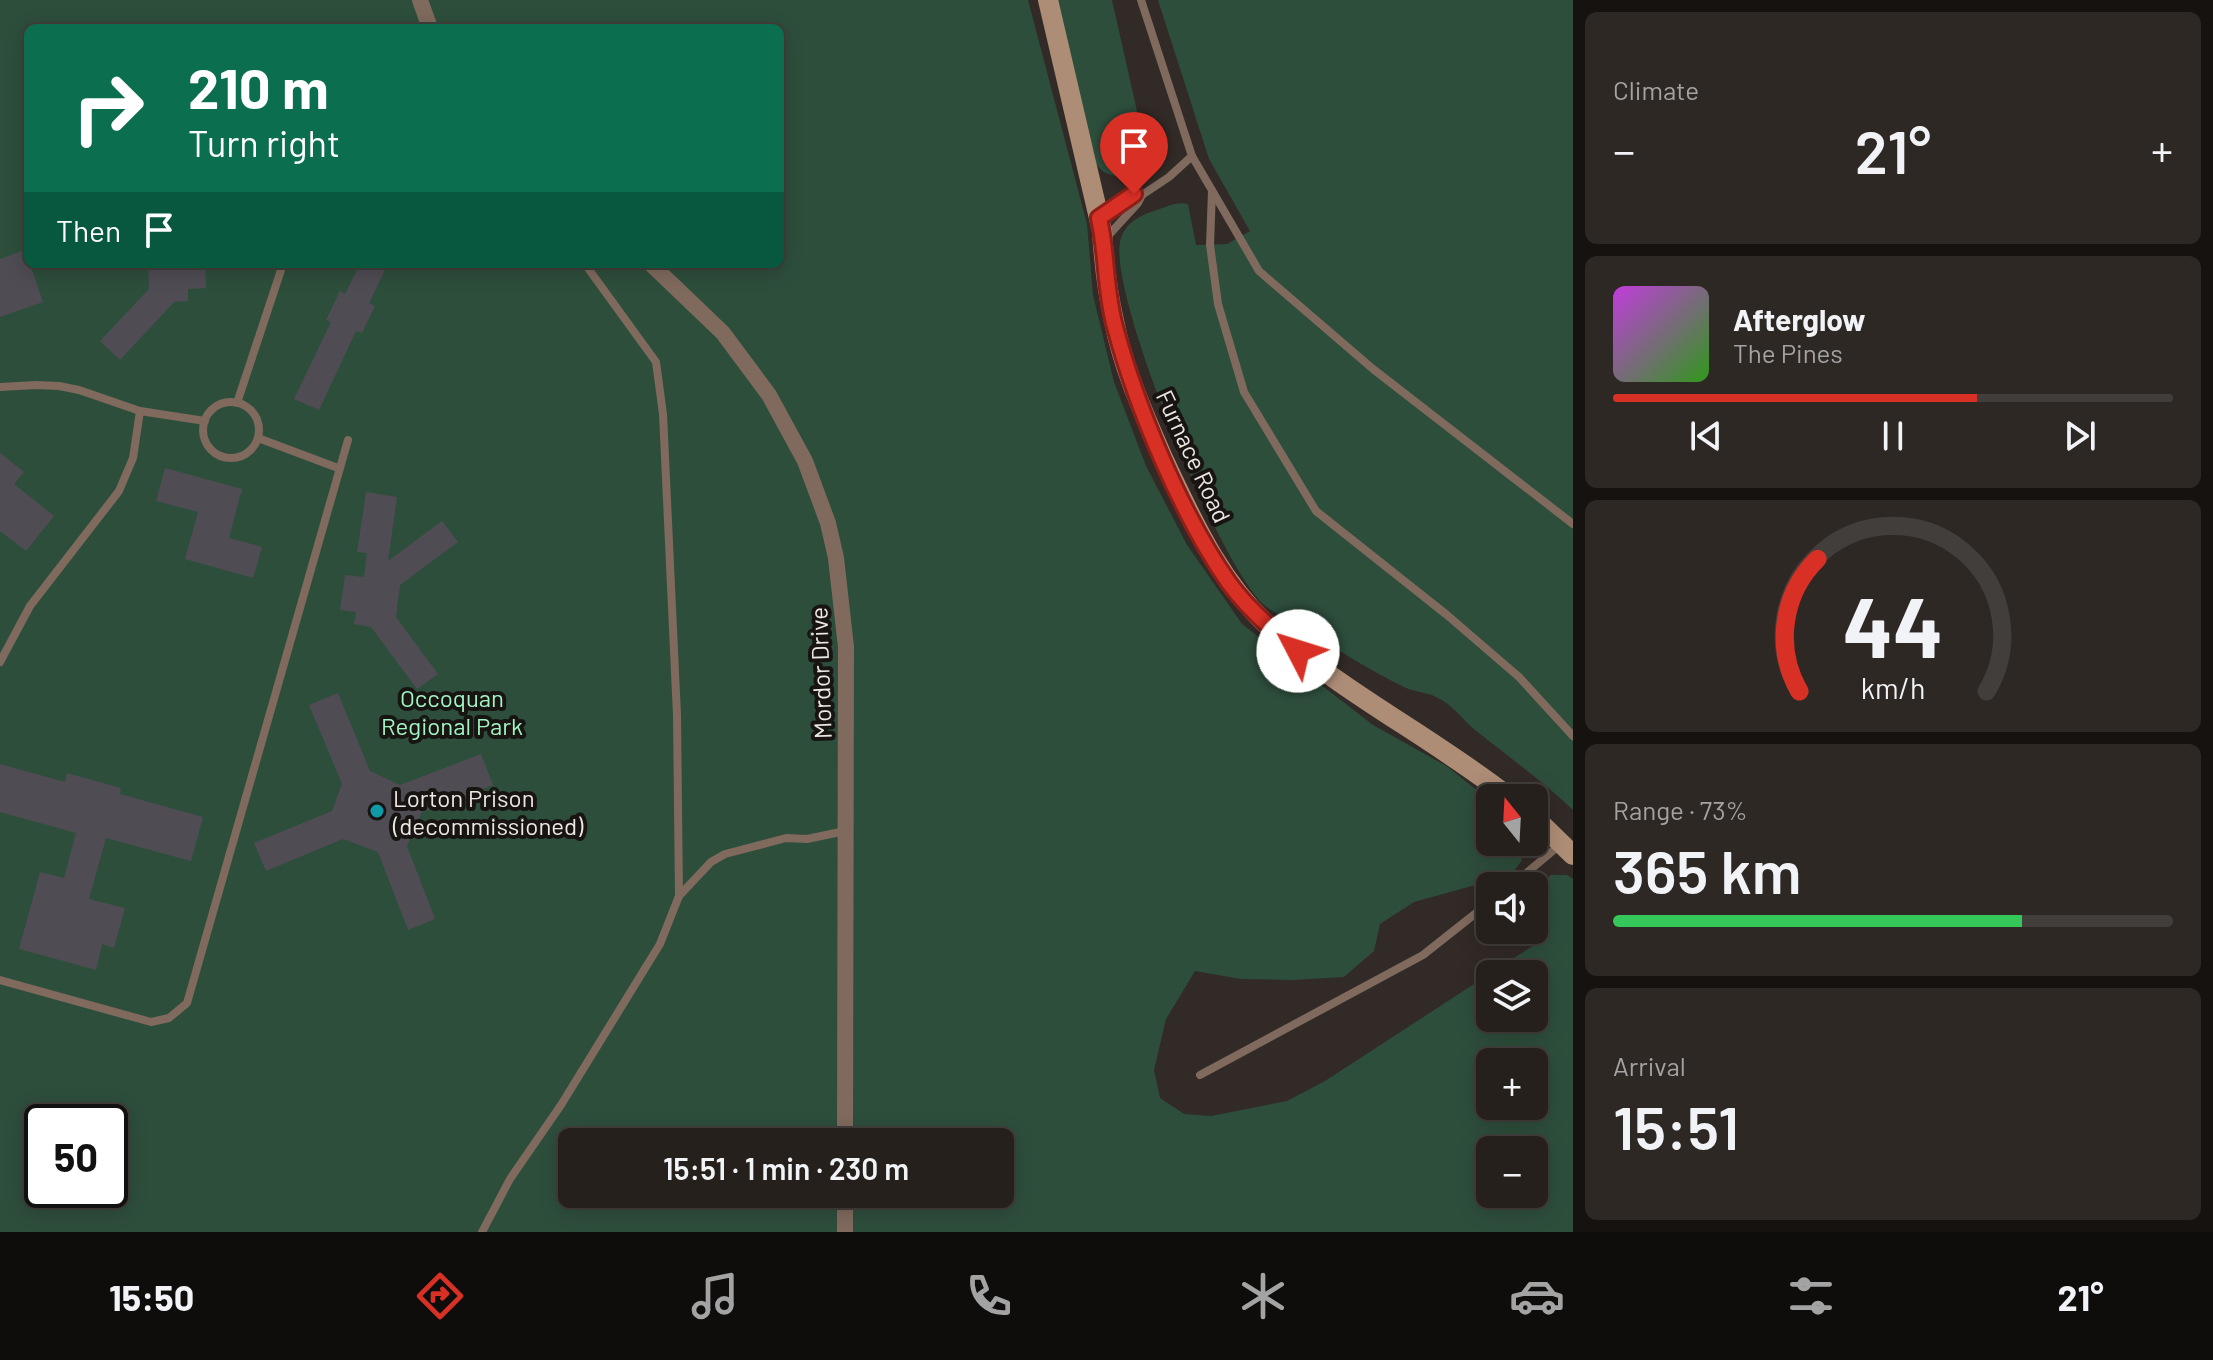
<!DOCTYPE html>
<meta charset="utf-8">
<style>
:root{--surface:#26201c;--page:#2e2825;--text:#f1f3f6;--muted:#a4a3a3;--line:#423e3b;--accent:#d93025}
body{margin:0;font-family:Barlow,sans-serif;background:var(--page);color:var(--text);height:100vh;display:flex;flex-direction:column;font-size:30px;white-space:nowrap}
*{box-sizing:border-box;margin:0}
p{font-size:26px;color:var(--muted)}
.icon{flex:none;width:44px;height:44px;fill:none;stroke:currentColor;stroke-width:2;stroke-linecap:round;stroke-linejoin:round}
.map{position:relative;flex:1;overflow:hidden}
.drawer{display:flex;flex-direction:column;gap:12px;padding:12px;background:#15120f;width:640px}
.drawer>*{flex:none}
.top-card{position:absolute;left:24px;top:24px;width:760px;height:244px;border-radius:12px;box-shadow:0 4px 20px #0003,0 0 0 2px var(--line);background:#0b6e4f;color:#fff;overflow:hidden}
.needle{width:52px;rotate:342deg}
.controls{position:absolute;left:1476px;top:784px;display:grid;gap:16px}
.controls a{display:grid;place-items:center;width:72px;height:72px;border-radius:12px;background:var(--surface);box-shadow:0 4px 20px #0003,0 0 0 2px var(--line);font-size:40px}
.speed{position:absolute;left:24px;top:1104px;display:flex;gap:16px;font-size:40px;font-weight:700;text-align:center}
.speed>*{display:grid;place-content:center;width:104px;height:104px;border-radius:50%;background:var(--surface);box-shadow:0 4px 20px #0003,0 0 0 2px var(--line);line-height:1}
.speed .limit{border:4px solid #111;border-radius:12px;background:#fff;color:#111}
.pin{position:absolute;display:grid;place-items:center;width:68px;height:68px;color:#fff;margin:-82px -34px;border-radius:50% 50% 50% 0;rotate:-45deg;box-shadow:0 0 8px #0007}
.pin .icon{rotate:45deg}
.me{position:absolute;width:88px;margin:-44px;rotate:310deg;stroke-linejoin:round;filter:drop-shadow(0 0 6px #0008)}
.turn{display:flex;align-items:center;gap:28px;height:168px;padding:0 32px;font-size:36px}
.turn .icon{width:104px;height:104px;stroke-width:2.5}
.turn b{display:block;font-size:56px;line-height:68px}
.then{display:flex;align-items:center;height:76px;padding:0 32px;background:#0003;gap:16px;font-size:30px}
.big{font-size:60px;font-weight:600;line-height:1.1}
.drawer .widget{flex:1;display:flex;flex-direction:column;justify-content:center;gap:12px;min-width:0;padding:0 28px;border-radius:12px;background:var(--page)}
.drawer .dial{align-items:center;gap:0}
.dial svg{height:208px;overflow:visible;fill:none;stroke:var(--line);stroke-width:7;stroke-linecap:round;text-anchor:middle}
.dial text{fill:var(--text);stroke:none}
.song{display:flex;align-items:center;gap:24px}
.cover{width:96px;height:96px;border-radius:12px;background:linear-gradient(135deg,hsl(290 70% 55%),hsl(110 70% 35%))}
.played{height:8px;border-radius:4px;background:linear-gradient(90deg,var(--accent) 65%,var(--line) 65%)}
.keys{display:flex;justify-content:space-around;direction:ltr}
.heat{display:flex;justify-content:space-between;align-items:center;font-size:44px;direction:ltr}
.charge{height:12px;border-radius:6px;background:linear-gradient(90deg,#34c759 73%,var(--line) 0)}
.trip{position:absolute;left:558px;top:1128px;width:456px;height:80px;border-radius:12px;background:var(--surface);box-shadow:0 4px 20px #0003,0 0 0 2px var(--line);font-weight:600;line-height:80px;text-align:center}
.tab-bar{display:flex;height:128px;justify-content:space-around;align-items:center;background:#0f0d0b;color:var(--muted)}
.tab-bar .icon{width:56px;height:56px}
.tab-bar .active{color:var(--accent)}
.tab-bar b{font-size:36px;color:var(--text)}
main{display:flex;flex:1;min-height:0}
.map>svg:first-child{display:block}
.green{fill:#2e4e3c;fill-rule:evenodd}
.building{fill:#4f4c54}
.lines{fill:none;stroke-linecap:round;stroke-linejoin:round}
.lane{stroke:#7f6a5d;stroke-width:8}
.street{stroke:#7f6a5d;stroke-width:16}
.secondary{stroke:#ae8d77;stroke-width:20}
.route-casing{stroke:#8d1f18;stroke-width:20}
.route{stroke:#d93025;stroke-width:14}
.culture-dot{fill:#0f9aa8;stroke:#171412;stroke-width:3}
.labels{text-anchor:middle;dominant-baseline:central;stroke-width:8;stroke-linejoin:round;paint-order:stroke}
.street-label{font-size:24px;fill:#ede8e5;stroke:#171412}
.park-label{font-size:24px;fill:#a1f4c3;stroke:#171412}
.poi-label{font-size:24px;fill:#ede8e5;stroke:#171412;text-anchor:start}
</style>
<main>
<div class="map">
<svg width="1573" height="1232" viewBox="0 0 1573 1232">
<rect width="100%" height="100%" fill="#322a26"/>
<g class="green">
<path d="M0,0H1028L1087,224L1093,295L1114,382L1146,466L1187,545L1242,624L1373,725L1448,767L1490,801V842H1519L1522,860L1511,875L1414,902L1380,924L1374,951L1344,977L1292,980L1241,979L1195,971L1166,1019L1154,1070L1160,1098L1184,1114L1211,1116L1287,1101L1325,1081L1548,936L1534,913V891L1551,875H1567L1573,879V1232H0ZM28,28H780V264H28ZM1490,974H1534V1018H1490ZM1490,1062H1534V1106H1490ZM42,1122H110V1190H42ZM572,1142H1000V1194H572ZM1490,1150H1534V1194H1490Z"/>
<path d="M1057,0H1112L1139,120L1140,146L1151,137L1158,138L1164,154C1144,170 1110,191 1094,160Z"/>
<path d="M1158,0H1573V810C1542,781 1508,756 1475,730C1463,720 1452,704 1438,698C1428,692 1414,692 1404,687C1369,670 1337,649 1304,629C1291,621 1275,614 1263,604C1219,563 1110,300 1120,242C1124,224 1138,216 1154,211C1166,207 1176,201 1188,204L1196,245L1227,244L1250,231L1209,159Z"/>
</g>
<g class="building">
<polygon points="25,250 43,302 0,317 0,259"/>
<polygon points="148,264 205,264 206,288 188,289 188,301 174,302 120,360 100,341 149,289"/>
<polygon points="360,264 388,264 369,303 375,306 362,333 356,331 319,410 294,399 331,322 326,320 340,291 345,294"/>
<polygon points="0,453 24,472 14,484 54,516 26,551 0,531"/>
<polygon points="165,468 242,489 229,538 262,547 253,578 185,559 198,512 156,501"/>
<polygon points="366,492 397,497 388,561 442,521 458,542 400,585 396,617 438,674 417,689 371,627 354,624 356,612 340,610 345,575 364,577 367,553 357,552"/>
<polygon points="338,693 370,771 400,785 481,754 493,785 422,812 407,846 435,919 408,930 378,852 343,839 266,871 254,843 332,811 342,784 309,705"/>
<polygon points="0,764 65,782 67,773 121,788 120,794 203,817 191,861 106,838 89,899 125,908 114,948 102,944 96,970 19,949 40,872 64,878 76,833 0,812"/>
</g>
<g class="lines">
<g class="lane">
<polyline points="1141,0 1192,156 1259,271 1373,369 1573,524"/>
<polyline points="1212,191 1210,245 1218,304 1244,392 1316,511 1447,615 1519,677 1573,736"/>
<polyline points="1101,216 1134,194 1142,195"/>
<polyline points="1106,238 1138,203 1142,195 1169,177 1192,156"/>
<polyline points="0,387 36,385 59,386 79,390 140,411 205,421"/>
<circle cx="231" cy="430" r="28"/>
<polyline points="237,403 283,264"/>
<polyline points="258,438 338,468"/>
<polyline points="0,662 30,606 119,491 133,458 140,411"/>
<polyline points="1511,886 1561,844"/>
<polyline points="679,896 711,862 725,854 786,838 807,839 845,831"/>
<polyline points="0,980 151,1022 169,1018 187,1003 348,440"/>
<polyline points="1200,1075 1423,955 1490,902"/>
<polyline points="482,1232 510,1179 561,1105 660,944 679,896 677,715 663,414 656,362 585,264"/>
</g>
<g class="street">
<polyline points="420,0 430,28"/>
<polyline points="651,264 723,333 769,395 805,461 828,523 836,558 846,647 845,1142"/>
<polyline points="845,1232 845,1194"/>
</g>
<g class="secondary">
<path d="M1048,0L1102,231C1104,262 1107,291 1114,321C1123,368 1144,414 1163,458C1193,522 1222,587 1277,634C1349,696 1436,740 1510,798"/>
<polyline points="1534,817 1573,855"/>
</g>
</g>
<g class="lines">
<g class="route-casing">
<path id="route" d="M1134,194L1099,218C1107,254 1105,291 1115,327C1136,406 1182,516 1229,583C1248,609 1273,631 1298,651"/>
</g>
<use href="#route" class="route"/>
</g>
<circle class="culture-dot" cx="377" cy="811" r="8"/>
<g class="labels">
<g class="street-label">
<text transform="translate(1194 456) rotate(65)">Furnace Road</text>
<text transform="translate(820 673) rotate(-92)">Mordor Drive</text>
</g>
<g class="park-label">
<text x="452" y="697">Occoquan<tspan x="452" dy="28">Regional Park</tspan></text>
</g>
<g class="poi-label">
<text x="393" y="797">Lorton Prison<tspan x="393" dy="28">(decommissioned)</tspan></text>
</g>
</g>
</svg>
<div class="controls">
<a><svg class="needle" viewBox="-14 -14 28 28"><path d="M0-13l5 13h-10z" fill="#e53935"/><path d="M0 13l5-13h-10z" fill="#a4a3a3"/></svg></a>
<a><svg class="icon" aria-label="sound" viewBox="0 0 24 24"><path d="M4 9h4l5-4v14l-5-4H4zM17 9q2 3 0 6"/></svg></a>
<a><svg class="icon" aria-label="layers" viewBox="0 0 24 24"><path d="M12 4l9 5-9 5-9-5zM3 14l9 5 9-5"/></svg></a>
<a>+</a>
<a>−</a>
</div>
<div class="speed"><div class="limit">50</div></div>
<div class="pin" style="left:1134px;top:194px;background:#d93025"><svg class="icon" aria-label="arrive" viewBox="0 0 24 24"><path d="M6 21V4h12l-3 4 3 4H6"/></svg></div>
<svg class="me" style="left:1298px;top:651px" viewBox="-20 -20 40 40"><circle r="19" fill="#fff"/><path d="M0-13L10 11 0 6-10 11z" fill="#d93025"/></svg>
<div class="trip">15:51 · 1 min · 230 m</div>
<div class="top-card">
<div class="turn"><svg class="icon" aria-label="right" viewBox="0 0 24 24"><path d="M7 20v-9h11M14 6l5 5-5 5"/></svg><div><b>210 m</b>Turn right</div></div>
<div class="then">Then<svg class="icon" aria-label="arrive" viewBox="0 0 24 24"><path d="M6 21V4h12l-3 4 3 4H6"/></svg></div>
</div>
</div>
<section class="drawer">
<div class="widget"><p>Climate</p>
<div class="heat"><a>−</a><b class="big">21°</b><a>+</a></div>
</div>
<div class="widget">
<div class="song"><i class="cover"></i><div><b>Afterglow</b><p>The Pines</p></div></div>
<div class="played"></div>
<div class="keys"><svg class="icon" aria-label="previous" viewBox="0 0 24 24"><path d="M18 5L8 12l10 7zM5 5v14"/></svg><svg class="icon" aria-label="pause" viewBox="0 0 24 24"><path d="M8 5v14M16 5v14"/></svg><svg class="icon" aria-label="next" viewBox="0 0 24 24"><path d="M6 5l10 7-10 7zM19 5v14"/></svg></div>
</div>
<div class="widget dial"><svg viewBox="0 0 100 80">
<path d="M14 69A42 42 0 1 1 86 69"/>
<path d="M14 69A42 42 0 0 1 21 18" stroke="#d93025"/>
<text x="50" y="56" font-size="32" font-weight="700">44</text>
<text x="50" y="72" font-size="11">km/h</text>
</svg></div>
<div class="widget"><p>Range · 73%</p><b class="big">365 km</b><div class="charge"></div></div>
<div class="widget"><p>Arrival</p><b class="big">15:51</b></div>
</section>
</main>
<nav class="tab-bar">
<b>15:50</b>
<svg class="icon active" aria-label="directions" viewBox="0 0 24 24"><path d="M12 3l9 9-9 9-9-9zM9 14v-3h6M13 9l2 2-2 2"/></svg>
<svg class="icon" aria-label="music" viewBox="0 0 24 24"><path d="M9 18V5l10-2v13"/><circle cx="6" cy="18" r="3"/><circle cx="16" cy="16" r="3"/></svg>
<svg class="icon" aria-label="phone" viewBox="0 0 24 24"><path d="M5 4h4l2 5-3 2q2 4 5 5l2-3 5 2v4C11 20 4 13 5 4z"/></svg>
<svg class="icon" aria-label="climate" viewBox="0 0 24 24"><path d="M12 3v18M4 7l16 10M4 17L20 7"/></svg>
<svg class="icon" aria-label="car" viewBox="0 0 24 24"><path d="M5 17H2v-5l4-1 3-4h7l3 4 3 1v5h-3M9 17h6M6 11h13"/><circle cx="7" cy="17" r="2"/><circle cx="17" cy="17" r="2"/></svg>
<svg class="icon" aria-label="filters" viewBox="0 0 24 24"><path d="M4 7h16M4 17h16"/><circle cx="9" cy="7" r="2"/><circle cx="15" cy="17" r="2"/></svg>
<b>21°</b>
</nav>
